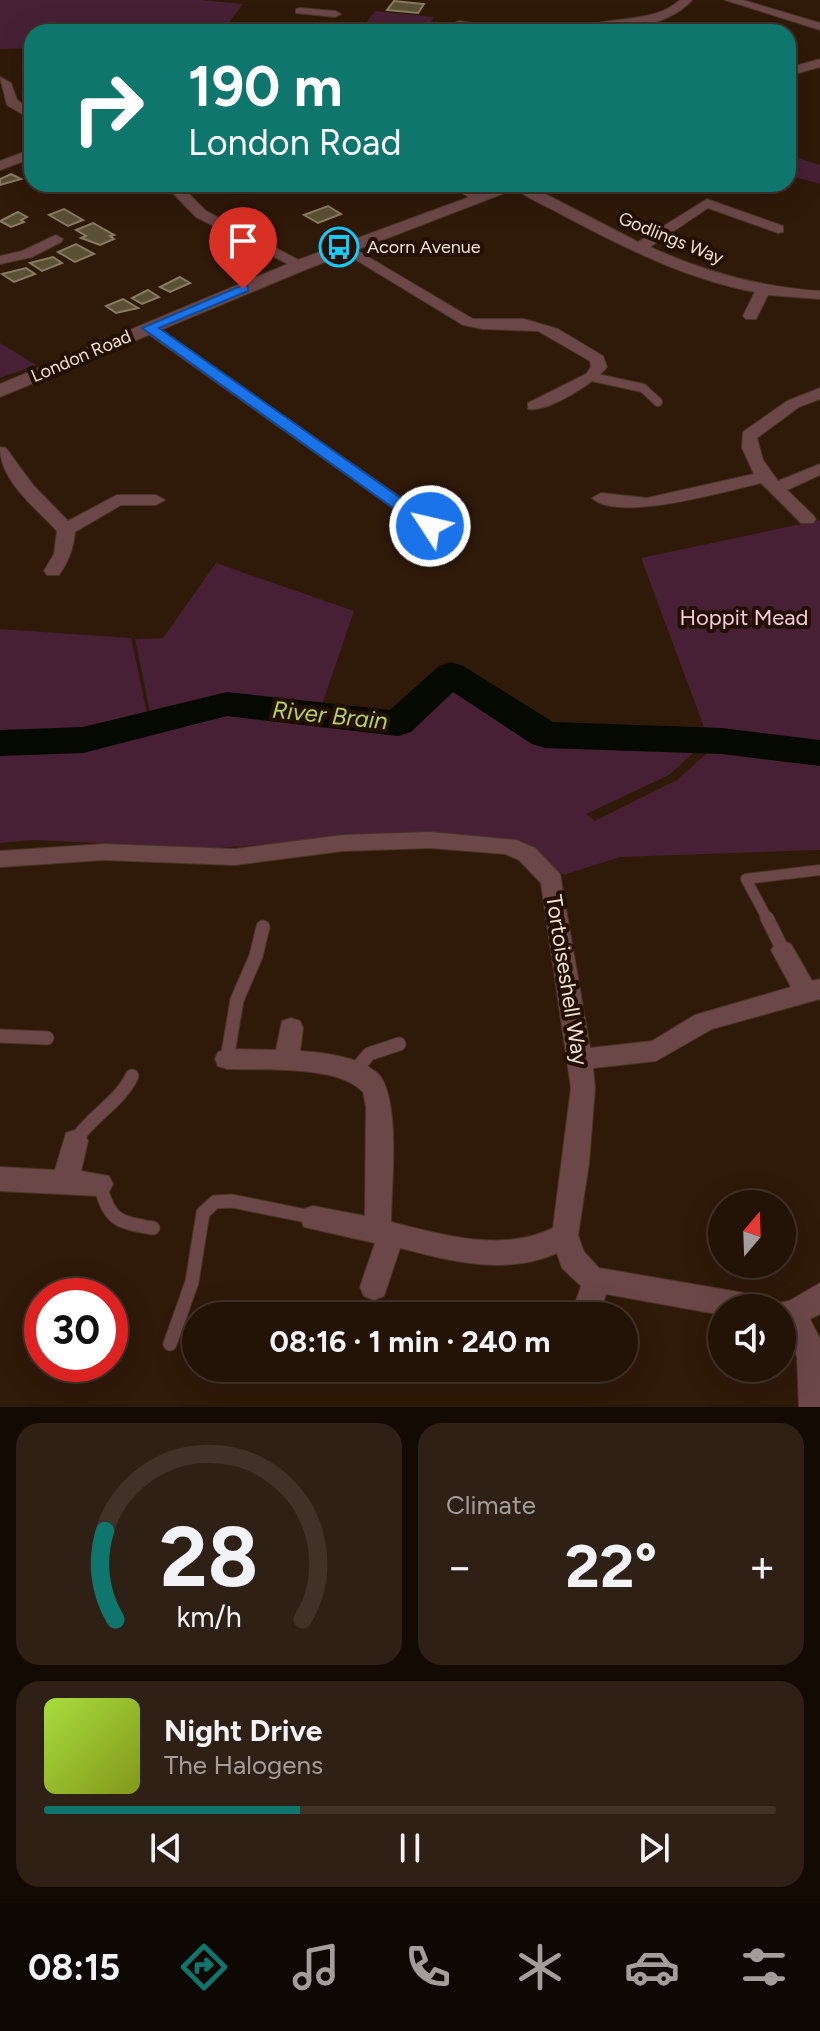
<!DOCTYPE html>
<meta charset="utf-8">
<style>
:root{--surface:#231307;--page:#2f2015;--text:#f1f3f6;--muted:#a39e9b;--line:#403228;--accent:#0f766e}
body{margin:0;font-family:Figtree,sans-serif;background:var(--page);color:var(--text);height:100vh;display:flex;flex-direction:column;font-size:30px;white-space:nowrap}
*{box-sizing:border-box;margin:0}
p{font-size:26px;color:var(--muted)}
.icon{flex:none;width:44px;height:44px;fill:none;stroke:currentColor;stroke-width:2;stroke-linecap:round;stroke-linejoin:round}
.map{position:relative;height:1407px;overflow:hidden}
.sheet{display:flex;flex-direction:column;gap:16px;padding:16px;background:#130a04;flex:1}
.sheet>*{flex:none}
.hud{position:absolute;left:24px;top:24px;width:772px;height:168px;border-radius:24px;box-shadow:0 8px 32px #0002,0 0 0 2px var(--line);background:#0f766e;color:#fff;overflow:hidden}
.needle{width:52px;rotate:19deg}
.buttons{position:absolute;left:708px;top:1190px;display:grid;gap:16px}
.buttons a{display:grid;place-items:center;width:88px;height:88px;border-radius:50%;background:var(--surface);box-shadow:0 8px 32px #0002,0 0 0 2px var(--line);font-size:40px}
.speed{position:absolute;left:24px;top:1278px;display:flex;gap:16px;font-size:40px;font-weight:700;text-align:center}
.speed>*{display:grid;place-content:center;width:104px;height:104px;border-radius:50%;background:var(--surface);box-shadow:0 8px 32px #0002,0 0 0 2px var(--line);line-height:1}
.speed .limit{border:12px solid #d22;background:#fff;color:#111}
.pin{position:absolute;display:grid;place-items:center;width:68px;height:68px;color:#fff;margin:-82px -34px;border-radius:50% 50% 50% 0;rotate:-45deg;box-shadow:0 0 8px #0007}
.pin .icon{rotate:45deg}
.me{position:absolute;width:88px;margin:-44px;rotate:305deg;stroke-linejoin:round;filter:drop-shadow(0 0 6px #0008)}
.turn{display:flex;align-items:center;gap:28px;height:168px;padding:0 32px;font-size:36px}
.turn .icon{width:104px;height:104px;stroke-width:2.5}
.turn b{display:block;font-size:56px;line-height:68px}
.big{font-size:60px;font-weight:700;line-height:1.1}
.sheet .widget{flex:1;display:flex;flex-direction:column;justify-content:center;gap:12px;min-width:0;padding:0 28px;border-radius:24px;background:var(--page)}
.sheet .dial{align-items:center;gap:0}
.dial svg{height:208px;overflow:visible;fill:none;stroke:var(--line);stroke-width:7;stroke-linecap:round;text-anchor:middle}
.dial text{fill:var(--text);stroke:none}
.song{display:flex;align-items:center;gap:24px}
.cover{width:96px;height:96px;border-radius:12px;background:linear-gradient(135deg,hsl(80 70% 55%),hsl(70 70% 35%))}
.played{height:8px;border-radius:4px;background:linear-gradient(90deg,var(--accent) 35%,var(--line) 35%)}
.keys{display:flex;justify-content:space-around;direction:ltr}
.heat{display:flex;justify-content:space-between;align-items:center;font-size:44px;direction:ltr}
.sheet .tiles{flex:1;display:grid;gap:16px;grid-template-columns:1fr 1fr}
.widget:last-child{grid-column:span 2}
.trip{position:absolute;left:182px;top:1302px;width:456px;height:80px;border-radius:40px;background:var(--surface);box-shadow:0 8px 32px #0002,0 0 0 2px var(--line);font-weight:700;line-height:80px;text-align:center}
.tab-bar{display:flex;height:128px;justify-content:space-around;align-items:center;background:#0e0803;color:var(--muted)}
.tab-bar .icon{width:56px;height:56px}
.tab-bar .current{color:var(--accent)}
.tab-bar b{font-size:36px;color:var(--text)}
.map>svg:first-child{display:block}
.green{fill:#472035}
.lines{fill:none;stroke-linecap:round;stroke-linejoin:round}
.river{fill:#050900;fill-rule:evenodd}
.building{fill:#5a5035;stroke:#877c60;stroke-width:2}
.service-far3-casing{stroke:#4a3526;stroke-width:7}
.service-far2-casing{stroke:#4a3526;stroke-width:10}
.service-far1-casing{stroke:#4a3526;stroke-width:12}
.service-casing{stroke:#4a3526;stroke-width:15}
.minor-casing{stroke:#4a3526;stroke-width:2}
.tertiary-casing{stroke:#4a3526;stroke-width:2}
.service-far3{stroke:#6b4847;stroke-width:6}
.service-far2{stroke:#6b4847;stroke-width:8}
.service-far1{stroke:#6b4847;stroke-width:10}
.service{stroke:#6b4847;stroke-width:13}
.minor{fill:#6b4847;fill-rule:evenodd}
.tertiary{fill:#6b4847;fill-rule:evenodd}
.route{fill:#1a73e8;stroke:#114b97;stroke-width:2}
.labels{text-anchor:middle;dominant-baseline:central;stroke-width:8;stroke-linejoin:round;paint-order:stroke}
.far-street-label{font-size:18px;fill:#f0e1d7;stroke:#241002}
.far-poi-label{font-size:18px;fill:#f0e1d7;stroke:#241002;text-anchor:start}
.park-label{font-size:22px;fill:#f7cce1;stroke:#241002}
.street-label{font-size:22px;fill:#f0e1d7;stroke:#241002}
.water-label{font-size:24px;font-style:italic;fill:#b2d167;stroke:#241002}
</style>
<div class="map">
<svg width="820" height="1407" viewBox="0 0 820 1407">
<rect width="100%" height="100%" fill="#2f1909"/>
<g class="green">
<polygon points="0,0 201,0 243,4 223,30 281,32 32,32 32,48 0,49"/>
<polygon points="375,11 434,17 424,32 359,32"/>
<polygon points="788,155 820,165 820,184 788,175"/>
<polygon points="0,343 36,365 0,378"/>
<polygon points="820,520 820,752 707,735 641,558"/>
<polygon points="216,563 354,611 318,716 401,726 451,680 546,739 702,745 669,775 586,814 595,821 677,780 715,746 820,758 820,850 620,857 564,875 529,848 338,839 216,848 31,840 0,843 0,749 85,746 158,727 150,712 135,639 163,638"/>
<polygon points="0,629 131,638 147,713 68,730 0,732"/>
</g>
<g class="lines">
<polygon class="river" points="451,662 463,666 553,722 722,728 820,740 820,766 722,754 545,748 532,744 453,692 411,732 398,736 227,716 83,753 0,756 0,730 83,727 227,692 390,710 439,666"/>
</g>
<g class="building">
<polygon points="394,1 424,4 418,13 387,10"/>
<polygon points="11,174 21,179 0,185 0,179"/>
<polygon points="328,206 341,214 318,223 304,215"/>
<polygon points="64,209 83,220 68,226 49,215"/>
<polygon points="18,212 27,217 21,220 24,222 11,227 0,221"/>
<polygon points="93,223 114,235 110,236 114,239 100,245 81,238 86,236 76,230"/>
<polygon points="76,244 94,254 75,262 58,252"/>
<polygon points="53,257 62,263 42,271 30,263"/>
<polygon points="26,268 35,274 14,282 2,274"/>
<polygon points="180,277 190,283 170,292 160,287"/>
<polygon points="148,290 159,297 142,304 132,298"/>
<polygon points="123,299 138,308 116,313 106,306"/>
</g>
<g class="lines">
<g class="service-far3-casing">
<polyline id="service-far3" points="450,184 479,199"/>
</g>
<g class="service-far2-casing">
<polyline id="service-far2" points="592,377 643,388 658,402"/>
</g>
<g class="service-far1-casing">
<polyline id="service-far1" points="768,920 746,879 820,870"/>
</g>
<g class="service-casing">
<g id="service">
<polyline points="767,918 783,950"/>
<polyline points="0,1036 47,1038"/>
<polyline points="227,1059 237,1000 256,956 263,927"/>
<polyline points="354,1072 369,1054 399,1044"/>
<path d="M75,1141C91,1116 119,1103 132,1076"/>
<path d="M100,1184C109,1220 117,1222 153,1228"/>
<polyline points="170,1344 192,1282 203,1213 215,1202 232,1201 311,1217"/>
</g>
</g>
<g class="minor-casing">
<g id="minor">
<path d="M680,0H692C666,29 613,32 576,32C607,12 650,27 680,0Z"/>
<polygon points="725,0 743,0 820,23 820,30"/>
<polygon points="300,8 335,11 341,14 335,17 296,13 296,9"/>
<polygon points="460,21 505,29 511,32 486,32 456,26 456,22"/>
<polygon points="0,77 11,83 17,100 32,110 32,120 7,105"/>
<polygon points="32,149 32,158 0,170 0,161"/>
<polygon points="164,184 179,184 206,211 308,265 301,269 296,268 196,217"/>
<path d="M526,184L638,242L707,199L783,226V232L778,233L708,208L650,247C705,272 759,287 820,291V299L768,295L756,319H746L743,316L755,292C685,279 621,246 559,213C544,205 524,197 511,185Z"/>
<polygon points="56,235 63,239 61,242 32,257 0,264 0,256 22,251"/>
<path d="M348,245L473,319H524L558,329L603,356L607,367C596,382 547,413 528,409V403L586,374L591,367L590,361L538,331L483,329L463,325L343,252L341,249Z"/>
<polygon points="149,323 436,522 439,526 436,530 424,530 144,331 141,328"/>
<path d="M820,388V399L799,407L757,438L763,460L778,481L820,464V475L787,490L813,515L816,519L813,523H801L761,483C727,491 618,523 592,498L601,493L647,498L754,474L742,448L743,432L787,401Z"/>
<path d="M0,447L6,448L33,485L68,521L117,495H156L165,500L156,505H121L75,532C73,550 69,560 59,575H47L44,571L54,554L57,531C35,507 0,481 0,447Z"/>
<path d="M430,832L516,840L535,848L560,874L590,1048L652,1041L695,1015L791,987L771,950L775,944L783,941L791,944L812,981L820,979V999L712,1029L656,1061L593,1068L595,1088L589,1163L578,1235L584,1252L599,1268L756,1295L766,1299L770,1308H722V1315L606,1294L599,1316H571L581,1286L562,1268L557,1253C506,1276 451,1261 400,1248L384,1296L374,1300L364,1296L360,1287L375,1243L304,1227L300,1218L304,1209L313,1206L365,1216L366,1107L363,1092C339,1065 262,1070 227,1069L218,1066L215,1059L218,1052L227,1049L276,1050L282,1021L291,1018L300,1021L303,1028L300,1051C325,1053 356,1056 376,1072C402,1093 391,1189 391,1222C443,1235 502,1253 553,1228L571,1088L541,883L519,860L505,854L430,848L343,851L235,865L104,860L0,867V851L104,844L235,849L343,835Z"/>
<polygon points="75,1130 84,1133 88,1141 81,1171 109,1176 113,1184 109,1192 100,1196 0,1191 0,1167 55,1170 66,1133"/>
<polygon points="820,1283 820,1314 810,1319 820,1339 820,1407 799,1407 797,1358 794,1344 782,1326 782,1308 770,1308 772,1304 789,1301"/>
</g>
</g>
<g class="tertiary-casing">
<g id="tertiary">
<polygon points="820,59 820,67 788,76 788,68"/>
<polygon points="505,184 528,184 307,269 0,397 0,384 295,261"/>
</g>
</g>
<use href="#service-far3" class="service-far3"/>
<use href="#service-far2" class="service-far2"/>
<use href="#service-far1" class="service-far1"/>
<use href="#service" class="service"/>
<use href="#minor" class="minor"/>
<use href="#tertiary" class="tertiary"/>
</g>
<polygon class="route" points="243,285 248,286 248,291 159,328 436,523 436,530 424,530 142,328"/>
<defs>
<g id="bus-ring" transform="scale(2)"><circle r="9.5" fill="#241002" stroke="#15cafb" stroke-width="1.5"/><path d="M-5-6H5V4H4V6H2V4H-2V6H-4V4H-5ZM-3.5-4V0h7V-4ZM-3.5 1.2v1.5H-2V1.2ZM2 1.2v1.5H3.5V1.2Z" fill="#15cafb"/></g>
</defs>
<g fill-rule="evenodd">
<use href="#bus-ring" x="339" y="247"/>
</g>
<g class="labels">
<g class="far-street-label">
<text transform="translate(671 238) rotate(22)">Godlings Way</text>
<text transform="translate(81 356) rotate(-23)">London Road</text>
</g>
<g class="far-poi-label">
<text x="367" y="247">Acorn Avenue</text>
</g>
<g class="park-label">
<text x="744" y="617">Hoppit Mead</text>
</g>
<g class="street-label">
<text transform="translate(567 980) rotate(81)">Tortoiseshell Way</text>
</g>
<g class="water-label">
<text transform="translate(330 715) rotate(6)">River Brain</text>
</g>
</g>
</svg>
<div class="buttons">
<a><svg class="needle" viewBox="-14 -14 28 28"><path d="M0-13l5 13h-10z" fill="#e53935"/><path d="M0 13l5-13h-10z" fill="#a39e9b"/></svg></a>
<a><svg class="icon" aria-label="sound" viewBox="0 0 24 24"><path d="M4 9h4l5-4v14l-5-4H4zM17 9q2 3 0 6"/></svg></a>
</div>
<div class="speed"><div class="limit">30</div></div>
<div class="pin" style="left:243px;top:289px;background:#d93025"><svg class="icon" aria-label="arrive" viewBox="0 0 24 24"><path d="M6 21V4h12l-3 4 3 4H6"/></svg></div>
<svg class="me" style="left:430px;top:526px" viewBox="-20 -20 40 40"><circle r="17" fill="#1a73e8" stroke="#fff" stroke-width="3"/><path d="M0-11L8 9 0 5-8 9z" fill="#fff"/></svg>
<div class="trip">08:16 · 1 min · 240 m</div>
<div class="hud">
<div class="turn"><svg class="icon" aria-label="right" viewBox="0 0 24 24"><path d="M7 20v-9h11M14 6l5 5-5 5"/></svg><div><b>190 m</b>London Road</div></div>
</div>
</div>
<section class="sheet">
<div class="tiles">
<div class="widget dial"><svg viewBox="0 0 100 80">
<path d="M14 69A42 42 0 1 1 86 69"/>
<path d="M14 69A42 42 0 0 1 10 35" stroke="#0f766e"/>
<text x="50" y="56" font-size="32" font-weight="700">28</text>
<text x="50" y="72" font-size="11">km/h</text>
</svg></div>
<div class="widget"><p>Climate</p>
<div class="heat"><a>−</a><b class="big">22°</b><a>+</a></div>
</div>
<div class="widget">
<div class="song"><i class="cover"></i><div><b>Night Drive</b><p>The Halogens</p></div></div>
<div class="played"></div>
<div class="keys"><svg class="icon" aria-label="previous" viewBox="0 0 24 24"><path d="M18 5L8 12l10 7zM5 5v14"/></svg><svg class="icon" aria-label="pause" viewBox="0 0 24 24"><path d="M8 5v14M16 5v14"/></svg><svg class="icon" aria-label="next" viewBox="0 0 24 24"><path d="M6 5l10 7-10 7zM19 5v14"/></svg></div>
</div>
</div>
</section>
<nav class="tab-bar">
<b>08:15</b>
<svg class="icon current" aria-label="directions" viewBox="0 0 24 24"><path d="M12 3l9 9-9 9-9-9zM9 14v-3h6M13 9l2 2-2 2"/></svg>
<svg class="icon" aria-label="music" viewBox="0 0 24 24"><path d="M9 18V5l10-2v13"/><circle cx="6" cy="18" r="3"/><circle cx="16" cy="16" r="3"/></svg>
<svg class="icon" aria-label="phone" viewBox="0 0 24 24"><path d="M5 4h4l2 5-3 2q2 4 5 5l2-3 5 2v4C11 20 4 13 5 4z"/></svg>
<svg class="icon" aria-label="climate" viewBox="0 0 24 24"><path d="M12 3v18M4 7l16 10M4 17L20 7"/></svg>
<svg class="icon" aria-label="car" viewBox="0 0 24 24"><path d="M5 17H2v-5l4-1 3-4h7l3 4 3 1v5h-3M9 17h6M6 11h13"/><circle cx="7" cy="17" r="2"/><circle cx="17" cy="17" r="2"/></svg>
<svg class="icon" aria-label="filters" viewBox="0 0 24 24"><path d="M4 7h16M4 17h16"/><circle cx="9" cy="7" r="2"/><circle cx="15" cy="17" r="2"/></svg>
</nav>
